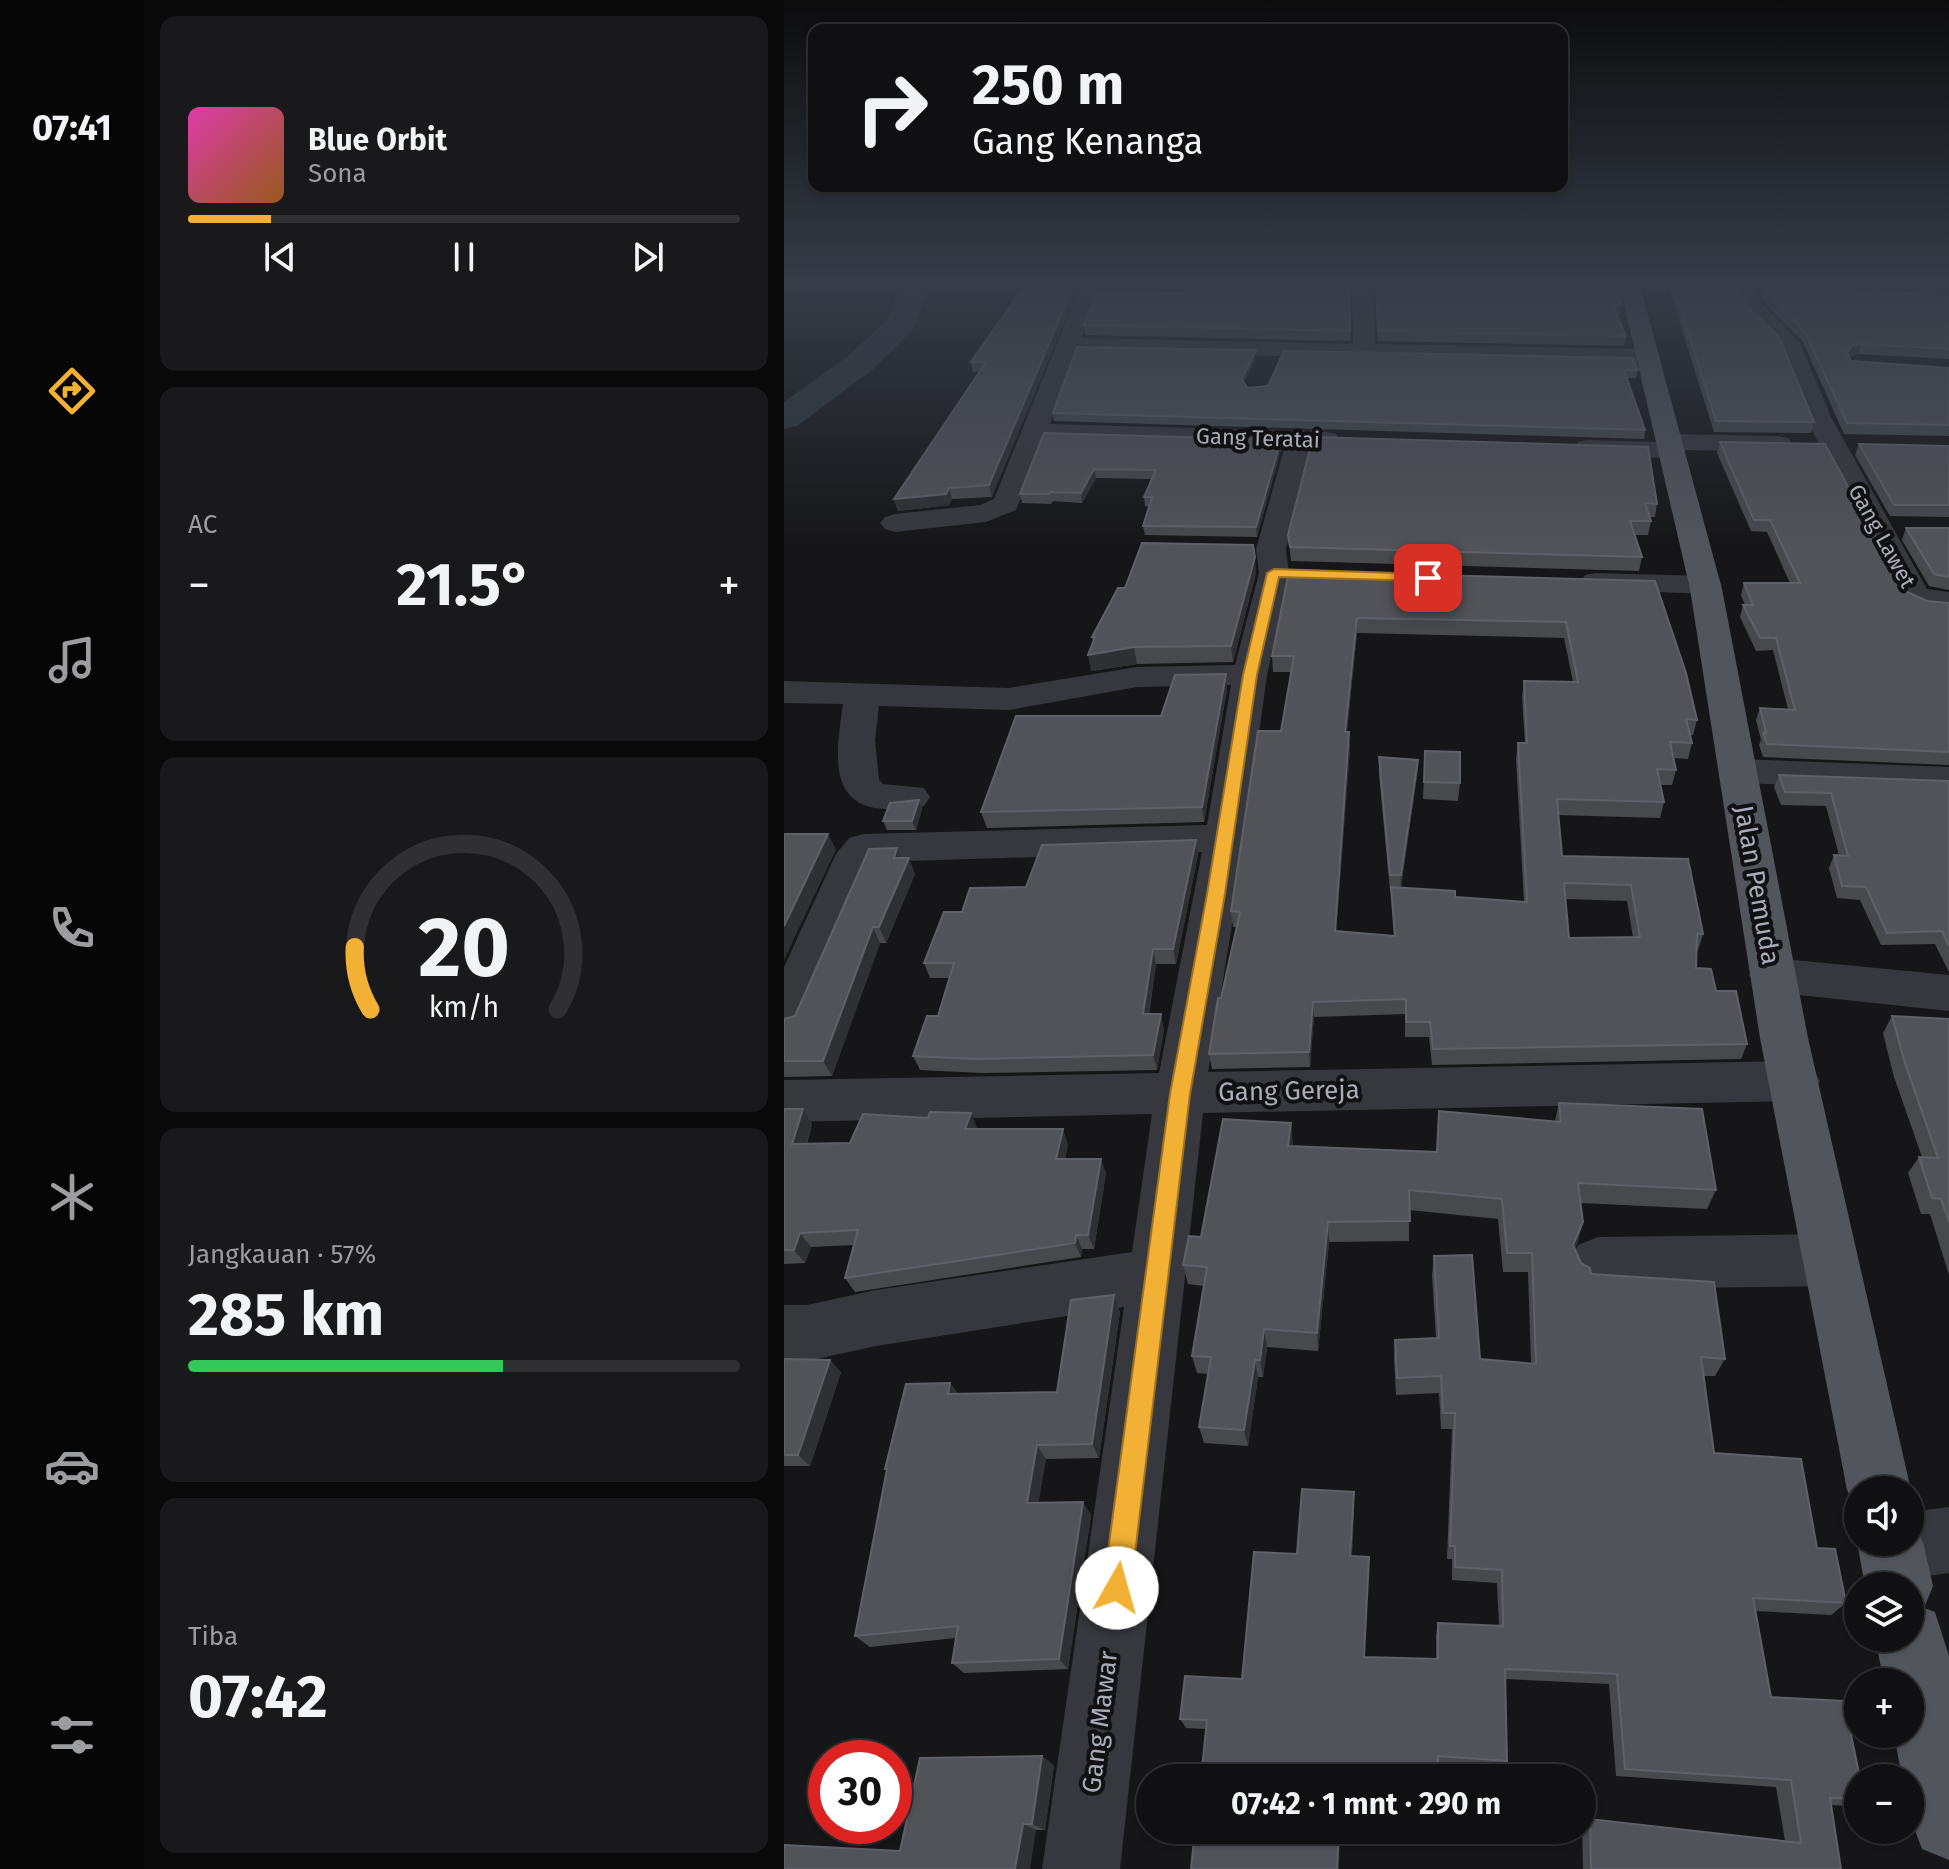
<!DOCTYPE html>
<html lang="id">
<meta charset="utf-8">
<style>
:root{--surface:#101012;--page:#19191b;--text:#f1f3f6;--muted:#9c9d9f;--line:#303032;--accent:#f2b134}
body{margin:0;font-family:"Fira Sans",sans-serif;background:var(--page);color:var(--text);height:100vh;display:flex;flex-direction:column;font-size:30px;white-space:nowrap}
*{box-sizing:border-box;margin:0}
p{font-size:26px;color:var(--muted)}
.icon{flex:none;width:44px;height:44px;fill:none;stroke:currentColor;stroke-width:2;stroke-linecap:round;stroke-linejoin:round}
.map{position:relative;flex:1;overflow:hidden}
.drawer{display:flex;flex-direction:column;gap:16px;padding:16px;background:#09090a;width:640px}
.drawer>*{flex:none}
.top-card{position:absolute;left:24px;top:24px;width:760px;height:168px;border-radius:16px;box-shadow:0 2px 6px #0004,0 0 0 2px var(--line);background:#101012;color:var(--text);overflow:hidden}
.buttons{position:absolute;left:1060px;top:1476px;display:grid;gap:16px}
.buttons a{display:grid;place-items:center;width:80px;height:80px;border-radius:50%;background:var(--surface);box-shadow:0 2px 6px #0004,0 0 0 2px var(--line);font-size:40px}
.speed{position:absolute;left:24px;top:1740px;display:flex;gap:16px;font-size:40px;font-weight:700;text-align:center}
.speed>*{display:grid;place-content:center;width:104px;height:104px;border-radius:50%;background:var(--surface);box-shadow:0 2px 6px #0004,0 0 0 2px var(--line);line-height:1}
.speed .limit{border:12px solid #d22;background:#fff;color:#111}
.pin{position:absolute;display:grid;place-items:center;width:68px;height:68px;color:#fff;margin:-34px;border-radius:16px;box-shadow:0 4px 12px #0006}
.me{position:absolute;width:88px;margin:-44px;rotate:7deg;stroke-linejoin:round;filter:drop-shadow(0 0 6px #0008)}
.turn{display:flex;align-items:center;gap:28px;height:168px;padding:0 32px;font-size:36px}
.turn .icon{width:104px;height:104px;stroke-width:2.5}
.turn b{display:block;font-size:56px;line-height:68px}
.big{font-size:60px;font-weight:700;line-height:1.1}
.drawer .card{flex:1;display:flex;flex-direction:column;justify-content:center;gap:12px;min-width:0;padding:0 28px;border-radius:16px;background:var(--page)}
.drawer .dial{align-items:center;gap:0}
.dial svg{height:208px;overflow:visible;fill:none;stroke:var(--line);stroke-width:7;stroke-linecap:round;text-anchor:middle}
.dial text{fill:var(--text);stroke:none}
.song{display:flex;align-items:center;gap:24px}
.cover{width:96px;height:96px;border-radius:12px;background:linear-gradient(135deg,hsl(320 70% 55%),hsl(30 70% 35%))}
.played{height:8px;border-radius:4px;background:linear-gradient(90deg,var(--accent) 15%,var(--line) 15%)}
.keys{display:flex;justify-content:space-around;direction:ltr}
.heat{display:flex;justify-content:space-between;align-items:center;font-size:44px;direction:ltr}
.charge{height:12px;border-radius:6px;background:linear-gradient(90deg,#34c759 57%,var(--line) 0)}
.trip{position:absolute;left:352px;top:1764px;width:460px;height:80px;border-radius:40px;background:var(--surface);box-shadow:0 2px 6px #0004,0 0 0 2px var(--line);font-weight:700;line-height:80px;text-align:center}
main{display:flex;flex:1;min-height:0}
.tab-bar{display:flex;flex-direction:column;width:144px;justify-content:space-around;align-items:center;background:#060607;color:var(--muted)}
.tab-bar .icon{width:56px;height:56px}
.tab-bar .on{color:var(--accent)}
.tab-bar b{font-size:36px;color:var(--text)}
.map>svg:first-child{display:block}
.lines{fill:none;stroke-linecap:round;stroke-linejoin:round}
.river{fill:#2c353c;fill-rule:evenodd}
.minor{fill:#37383d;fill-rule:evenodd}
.major{fill:#53555c;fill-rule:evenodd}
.wall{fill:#47494d;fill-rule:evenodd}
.shaded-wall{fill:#2f3033}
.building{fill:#525359;stroke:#5f6168;stroke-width:2;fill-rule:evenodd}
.route{fill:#f2b134;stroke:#9d7322;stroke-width:2}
.labels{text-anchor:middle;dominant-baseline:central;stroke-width:8;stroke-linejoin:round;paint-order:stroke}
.far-street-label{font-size:22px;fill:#a8adb8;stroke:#111113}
.street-label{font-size:26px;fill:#a8adb8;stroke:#111113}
</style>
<main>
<nav class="tab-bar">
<b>07:41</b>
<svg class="icon on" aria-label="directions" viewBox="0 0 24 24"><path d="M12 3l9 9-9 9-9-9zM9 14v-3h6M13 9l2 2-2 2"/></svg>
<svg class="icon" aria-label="music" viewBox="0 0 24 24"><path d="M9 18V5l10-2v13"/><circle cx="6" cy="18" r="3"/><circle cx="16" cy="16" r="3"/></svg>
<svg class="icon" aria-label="phone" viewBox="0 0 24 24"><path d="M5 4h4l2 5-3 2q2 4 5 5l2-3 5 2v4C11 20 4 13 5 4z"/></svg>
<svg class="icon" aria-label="climate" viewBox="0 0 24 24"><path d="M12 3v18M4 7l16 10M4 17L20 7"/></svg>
<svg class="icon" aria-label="car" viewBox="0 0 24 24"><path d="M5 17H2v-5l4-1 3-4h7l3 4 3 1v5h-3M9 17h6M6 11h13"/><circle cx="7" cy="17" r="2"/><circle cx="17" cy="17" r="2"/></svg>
<svg class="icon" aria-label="filters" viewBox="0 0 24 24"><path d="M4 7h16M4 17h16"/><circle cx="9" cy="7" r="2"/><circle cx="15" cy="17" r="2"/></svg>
</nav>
<section class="drawer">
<div class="card">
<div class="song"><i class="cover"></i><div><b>Blue Orbit</b><p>Sona</p></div></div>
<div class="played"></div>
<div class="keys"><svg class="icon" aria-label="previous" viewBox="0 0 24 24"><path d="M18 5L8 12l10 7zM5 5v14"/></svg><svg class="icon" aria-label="pause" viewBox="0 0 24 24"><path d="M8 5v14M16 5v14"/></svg><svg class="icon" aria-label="next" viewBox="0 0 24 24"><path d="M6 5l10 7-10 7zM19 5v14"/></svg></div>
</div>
<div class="card"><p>AC</p>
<div class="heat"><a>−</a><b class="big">21.5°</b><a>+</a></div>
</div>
<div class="card dial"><svg viewBox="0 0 100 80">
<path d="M14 69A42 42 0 1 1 86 69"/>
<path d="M14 69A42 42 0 0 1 8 45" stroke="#f2b134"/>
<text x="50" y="56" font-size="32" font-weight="700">20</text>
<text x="50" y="72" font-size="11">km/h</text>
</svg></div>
<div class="card"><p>Jangkauan · 57%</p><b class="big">285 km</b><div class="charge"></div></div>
<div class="card"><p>Tiba</p><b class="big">07:42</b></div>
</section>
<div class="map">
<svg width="1165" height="1869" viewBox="0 0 1165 1869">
<rect width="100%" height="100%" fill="#161618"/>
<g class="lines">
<polygon class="river" points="109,282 138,282 144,290 129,330 88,370 13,426 0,429 0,402 64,356 104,319 114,290"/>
<g class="minor">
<path d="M298,282H318L297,338L569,344L568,282H588L591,344L860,349L868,351L871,356L868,361L860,363L292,352L266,424L543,432L552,434L556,440L552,446L527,447L502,549L505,573L483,675L453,894L424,1072L1011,1061L1028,1067L1036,1081L1028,1095L1011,1101L419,1113L336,1869H258L340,1307L92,1346L23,1361H0V1305H23L92,1290L348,1252L368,1114L0,1122V1080L375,1073L418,852L90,862L23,1017L17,1030L0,1035V967L52,854L65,838L79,834L423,825L447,685L353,687L225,710L95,706L91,740L95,780L99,784L140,788L146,797L140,806C127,809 115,809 102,809C41,807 53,748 59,704L0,703V681L225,688L353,667L451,665L475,573L472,549L501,446L260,439L232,510L202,522L111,532L101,529L96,523L101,517L111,514L196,505L210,499Z"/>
<polygon points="950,282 966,282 979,305 1016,343 1047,417 1143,589 1165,592 1165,612 1127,607 1114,595 1021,417 995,345 962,313 948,285"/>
<polygon points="1082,282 1102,282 1106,292 1103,296 1089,296"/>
<polygon points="888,434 995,436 1004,438 1008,444 1004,450 995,452 902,450 898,456 889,458 803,456 794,454 790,448 794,442 803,440 875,442 879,436"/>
<polygon points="812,573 922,576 933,578 938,585 933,592 922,594 801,589 796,582 801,575"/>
<polygon points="954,759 1165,767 1165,791 954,783 941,780 935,771 941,762"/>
<polygon points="988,958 1165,975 1165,1011 988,992 972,987 965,975 972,963"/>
<polygon points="1044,1234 1064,1242 1072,1260 1064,1278 1044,1286 814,1289 794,1281 786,1263 794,1245 814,1237"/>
<polygon points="1165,1507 1165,1573 1107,1581 1084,1571 1074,1548 1076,1542 1126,1542 1126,1512"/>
</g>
<g class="major">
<polygon points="835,282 855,282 938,589 1024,1038 1127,1490 1126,1493 1126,1490 1074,1490 1074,1513 1063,1490 976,1038 906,589"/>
<polygon points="1126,1517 1139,1542 1149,1586 1140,1608 1151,1612 1165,1656 1165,1860 1138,1849 1126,1817 1126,1778 1118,1778 1110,1734 1126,1734 1126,1682 1100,1682 1091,1638 1126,1638 1126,1586 1081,1586 1073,1542 1074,1540 1074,1542 1126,1542"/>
</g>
</g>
<g class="wall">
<polygon points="243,282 208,497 168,499 165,505 114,511 110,499 195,372 189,372 187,362"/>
<polygon points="320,282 565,282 566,341 301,335 300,325 398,293 404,288 399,285 320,284"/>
<polygon points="591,282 837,305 836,315 833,314 842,336 840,346 594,341"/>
<polygon points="883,282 928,282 1030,422 1027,433 930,432"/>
<polygon points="1078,282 1165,282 1165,288"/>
<polygon points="979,285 1165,295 1165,359 1074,354 1065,357 1067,361 1165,368 1165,436 1060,434 1019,342 981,303 977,294"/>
<polygon points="500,351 854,370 852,378 843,378 861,430 860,439 270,421 269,413 472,358 460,383 463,388 484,386"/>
<polygon points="260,433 497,440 497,449 473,537 361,535 359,526 365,507 361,506 360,497 367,479 312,478 298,503 269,501 267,504 238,503 236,494"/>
<polygon points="529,437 873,504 871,517 866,517 867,521 864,535 850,535 858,557 855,571 507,561 504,535"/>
<polygon points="936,442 1121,591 1143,601 1165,603 1165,765 979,757 975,745 977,740 972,720 976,708 1004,709 989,650 972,651 956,617 959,605 961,605 957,595 960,583 1006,583 983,532 967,531 933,453"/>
<polygon points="1075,444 1165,446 1165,517 1106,516 1071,455"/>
<polygon points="1122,528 1165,528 1165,590 1145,586 1118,540"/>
<path d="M505,571L871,581L913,720L909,735H906L908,743L904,759L889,758L892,770L888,785H876L880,802L876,818L774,815L778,856L904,859L919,934L914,950H912V968L932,991L963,1044L957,1059L648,1065L645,1037H621V1014L530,1017L526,1067L428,1069L425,1054L453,927H449L447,911L497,731L507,672H489L488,656ZM573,633L780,638L789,682L740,681L738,697L741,743H734L732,759L740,902L671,897L617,887L633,776L634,760L595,757V774L606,891H607L610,936L552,932L566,748L563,732ZM782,899L843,901L849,937L785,938Z"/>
<polygon points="472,573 449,662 353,664 307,671 309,641 308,637 341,588"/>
<polygon points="442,674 443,689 420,822 203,828 197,812 377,716"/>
<polygon points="641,751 676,783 674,801 639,799"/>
<polygon points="995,775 1165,781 1165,972 1151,944 1097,945 1076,900 1053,898 1045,868 1050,855 1055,855 1042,806 997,805 990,787"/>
<polygon points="135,800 138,809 132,830 103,830 99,821"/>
<polygon points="412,840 414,855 392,964 372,964 365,1014 380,1029 373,1070 198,1073 136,1070 129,1056 154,1016 166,978 146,978 140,963 178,912 242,887"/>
<polygon points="117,858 131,874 102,943 96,943 48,1076 0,1077 0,1019 11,1016"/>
<polygon points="1108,1016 1165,1019 1165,1275 1146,1214 1137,1214 1124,1173 1135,1157 1138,1157 1110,1077 1099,1033"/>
<polygon points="775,1103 932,1190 923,1209 797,1203 794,1242 790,1249 797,1263 807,1274 941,1359 931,1376 920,1376 930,1453 1033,1548 1062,1603 1047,1615 971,1611 987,1697 1074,1778 1074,1802 1063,1806 1047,1805 1057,1869 799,1869 798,1825 806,1819 1001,1841 992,1787 832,1776 825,1684 721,1679 723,1761 718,1769 654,1764 654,1778 417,1778 422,1729 402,1728 396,1719 458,1679 513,1554 570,1506 568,1556 581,1657 652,1659 652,1635 654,1623 715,1625 713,1583 668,1580 668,1559 663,1559 668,1429 657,1429 655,1393 612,1395 610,1358 611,1340 652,1338 648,1275 650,1256 696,1359 747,1363 744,1272 719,1272 714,1219 625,1210 625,1241 545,1242 534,1351 483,1347 479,1377 474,1377 464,1446 420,1443 415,1427 424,1374 413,1373 408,1356 420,1286 404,1284 399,1265 417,1237 509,1144 509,1146 652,1152 771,1121"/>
<polygon points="0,1109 19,1109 28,1124 23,1144 66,1143 193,1128 284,1144 281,1159 322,1173 310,1249 298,1249 297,1257 71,1292 61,1278 70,1245 27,1247 21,1263 0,1264"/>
<polygon points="336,1312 315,1458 262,1459 254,1503 307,1515 284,1669 180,1673 168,1663 172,1638 86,1647 71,1636 103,1471 101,1469 166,1383 174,1394 273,1392"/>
<polygon points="0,1359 57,1372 26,1466 0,1466"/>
<polygon points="270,1765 261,1830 252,1830 116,1851"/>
</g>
<g class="shaded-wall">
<polygon points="291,282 297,282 208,497 205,485"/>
<polygon points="1077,344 1074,354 1065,356 1060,362 1063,352 1068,346"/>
<polygon points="472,350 472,358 458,387 458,379"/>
<polygon points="497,440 497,449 473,537 472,527"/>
<polygon points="310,469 312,478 298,503 297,493"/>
<polygon points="165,488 168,499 165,505 114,511 110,499"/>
<polygon points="471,557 472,573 449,662 447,646"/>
<polygon points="573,618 573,633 561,748 561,732"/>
<polygon points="350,647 353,664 307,671 304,655"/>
<polygon points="442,674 443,689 420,822 418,807"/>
<polygon points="565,732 566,748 551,947 551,931"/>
<polygon points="634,760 633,776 616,892 617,875"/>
<polygon points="135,800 138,809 132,830 128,821"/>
<polygon points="44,834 52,850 0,960 0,926"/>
<polygon points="412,840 414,855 392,964 389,949"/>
<polygon points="113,848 120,864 110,858"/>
<polygon points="125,858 131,874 102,943 95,927"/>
<polygon points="89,927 96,943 48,1076 39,1061"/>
<polygon points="369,949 372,964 362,1028 359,1014"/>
<polygon points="529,1002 530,1017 526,1067 525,1052"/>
<polygon points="377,1014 380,1029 373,1070 369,1055"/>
<polygon points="19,1109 28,1124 18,1159 8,1144"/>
<polygon points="187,1113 193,1128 181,1129"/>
<polygon points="507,1123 509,1144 506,1166 504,1146"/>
<polygon points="279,1129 284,1144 278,1173 272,1159"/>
<polygon points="317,1159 322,1173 310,1249 304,1235"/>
<polygon points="544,1222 545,1242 534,1351 533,1333"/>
<polygon points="799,1222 794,1242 783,1264 789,1245"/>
<polygon points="16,1233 27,1247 21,1263 10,1250"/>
<polygon points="292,1235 298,1249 297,1257 291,1243"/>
<polygon points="330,1295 336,1312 315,1458 308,1444"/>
<polygon points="480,1329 483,1347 479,1377 476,1360"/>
<polygon points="46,1360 57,1372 26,1466 14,1455"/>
<polygon points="471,1360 474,1377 464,1446 460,1430"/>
<polygon points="166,1383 177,1399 164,1394"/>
<polygon points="253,1445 262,1459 252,1517 243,1503"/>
<polygon points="570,1492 570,1506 567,1569 566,1556"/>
<polygon points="299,1502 307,1515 284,1669 275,1659"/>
<polygon points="258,1756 270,1765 261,1830 248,1824"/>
<polygon points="239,1824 252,1830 246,1869 231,1869"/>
<polygon points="555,1830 556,1830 555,1869 553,1869"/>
</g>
<g class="building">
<polygon points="243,282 291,282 205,485 165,488 162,494 110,499 202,362 187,362"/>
<polygon points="409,282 565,282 566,331 300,325 313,292 398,293 411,284"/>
<polygon points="592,282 834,282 837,305 829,305 842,336 594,331"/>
<polygon points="888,282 950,283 962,305 995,337 1030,422 932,421"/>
<polygon points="979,285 1165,295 1165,349 1077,344 1068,346 1063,352 1067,361 1165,368 1165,425 1063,423 1021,332 984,294"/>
<polygon points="293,347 472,350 458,379 463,388 484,386 500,351 849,358 854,370 840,370 861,430 269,413"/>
<polygon points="260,433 497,440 472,527 359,526 368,497 360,497 372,470 310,469 297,493 267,492 265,494 236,494"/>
<polygon points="529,437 864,447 873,504 861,503 867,521 846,521 858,557 506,547 504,535"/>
<polygon points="936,442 1041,444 1121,591 1143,601 1165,603 1165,752 983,744 979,733 982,733 976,708 1011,710 992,638 976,638 959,605 969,605 960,583 1016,583 986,520 970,520"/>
<polygon points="1075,444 1165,446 1165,505 1110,505"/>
<polygon points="1122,528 1165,528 1165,577 1150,574"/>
<polygon points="358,543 469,545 471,557 447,646 350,647 304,655 311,637 308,637 334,588 341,588"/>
<path d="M505,571L871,581L902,673L913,720L902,719L908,743L886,742L892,770L873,769L880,802L773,799L778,856L904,859L919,934H913L912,968L927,969L932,991H952L963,1044L649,1049L646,1022H622V999L529,1002L525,1052L425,1054L434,998H437L456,912L447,911L474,731H497L510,656H488ZM573,618L782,622L794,682L740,681L743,743H734L743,902L671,897V891L607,887L611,936L551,931L565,732H561ZM780,883L847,885L856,937L785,938Z"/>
<polygon points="442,674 418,807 197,812 232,716 377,716 391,675"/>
<polygon points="641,751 676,752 676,783 640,782"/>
<polygon points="595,757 634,760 617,875 606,875"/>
<polygon points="995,775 1165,781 1165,946 1158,931 1103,933 1082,887 1058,886 1050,855 1064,856 1047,793 1001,792"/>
<polygon points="135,800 128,821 99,821 106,803"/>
<polygon points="0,834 44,834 0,926"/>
<polygon points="412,840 389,949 369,949 359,1014 377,1014 369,1055 192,1059 129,1056 143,1016 154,1016 170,963 140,963 160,912 178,912 186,888 242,887 258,845"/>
<polygon points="113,848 110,858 125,858 95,927 89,927 39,1061 0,1061 0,1019 11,1016 85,849"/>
<polygon points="1108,1016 1165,1019 1165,1222 1157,1199 1148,1198 1135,1157 1154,1158 1120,1060"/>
<polygon points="775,1103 918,1109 932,1190 794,1183 799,1222 789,1245 797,1263 806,1268 807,1274 930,1282 941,1359 917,1357 930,1453 1017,1459 1033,1548 1051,1549 1062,1603 969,1598 987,1697 1060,1701 1076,1778 1074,1778 1074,1799 1046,1798 1057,1869 807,1869 806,1819 1017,1843 1007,1780 841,1769 833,1674 721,1669 723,1761 654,1756 654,1778 556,1774 556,1778 417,1778 423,1720 396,1719 401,1676 458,1679 470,1552 513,1554 518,1489 570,1492 566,1556 585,1557 580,1657 654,1659 654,1623 719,1626 718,1570 671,1567 671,1546 666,1546 671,1413 659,1413 657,1376 613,1378 611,1340 655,1338 650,1256 688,1255 696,1359 752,1364 748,1253 723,1253 718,1199 625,1190 626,1221 544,1222 533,1333 480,1329 476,1360 471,1360 460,1430 415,1427 427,1357 408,1356 423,1267 399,1265 405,1236 417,1237 439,1119 507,1123 504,1146 653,1152 655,1111 777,1122"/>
<polygon points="0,1109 19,1109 8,1144 66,1143 79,1114 144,1118 146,1112 187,1113 181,1129 279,1129 272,1159 317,1159 304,1235 292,1235 291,1243 61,1278 74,1230 16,1233 10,1250 0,1250"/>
<polygon points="330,1295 308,1444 253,1445 243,1503 299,1502 275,1659 168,1663 174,1626 71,1636 103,1469 101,1469 122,1384 166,1383 164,1394 273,1392 287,1300"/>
<polygon points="0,1359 46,1360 14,1455 0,1455"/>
<polygon points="258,1756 248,1824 239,1824 231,1869 0,1869 0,1845 116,1851 136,1758"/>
<polygon points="411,1830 555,1830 553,1869 407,1869"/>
</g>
<linearGradient id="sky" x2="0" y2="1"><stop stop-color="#0c0c0d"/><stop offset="0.52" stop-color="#363c48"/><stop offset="1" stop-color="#363c48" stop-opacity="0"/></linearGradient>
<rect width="1165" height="544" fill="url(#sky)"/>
<polygon class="route" points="490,569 644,574 650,578 644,581 495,577 473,675 441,894 406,1094 347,1588 343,1598 333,1602 323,1598 319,1588 386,1094 423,894 459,675 483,573"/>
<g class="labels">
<g class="far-street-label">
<text transform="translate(474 438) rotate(2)">Gang Teratai</text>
<text transform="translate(1098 536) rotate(61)">Gang Lawet</text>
</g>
<g class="street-label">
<text transform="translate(973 885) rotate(80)">Jalan Pemuda</text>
<text transform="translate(505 1091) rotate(-1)">Gang Gereja</text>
<text transform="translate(316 1722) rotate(-83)">Gang Mawar</text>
</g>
</g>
</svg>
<div class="buttons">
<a><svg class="icon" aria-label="sound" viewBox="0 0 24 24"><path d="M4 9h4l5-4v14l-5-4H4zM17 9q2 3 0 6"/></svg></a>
<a><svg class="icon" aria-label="layers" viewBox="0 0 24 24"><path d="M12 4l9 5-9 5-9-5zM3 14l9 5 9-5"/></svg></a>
<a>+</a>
<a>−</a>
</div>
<div class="speed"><div class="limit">30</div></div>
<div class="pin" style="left:644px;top:578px;background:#d93025"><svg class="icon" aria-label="arrive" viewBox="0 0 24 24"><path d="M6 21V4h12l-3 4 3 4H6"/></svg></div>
<svg class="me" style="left:333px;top:1588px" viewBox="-20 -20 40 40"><circle r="19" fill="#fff"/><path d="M0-13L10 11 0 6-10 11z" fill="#f2b134"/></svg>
<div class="trip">07:42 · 1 mnt · 290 m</div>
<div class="top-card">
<div class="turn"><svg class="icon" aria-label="right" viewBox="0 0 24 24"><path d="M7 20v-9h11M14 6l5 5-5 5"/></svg><div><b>250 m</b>Gang Kenanga</div></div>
</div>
</div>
</main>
